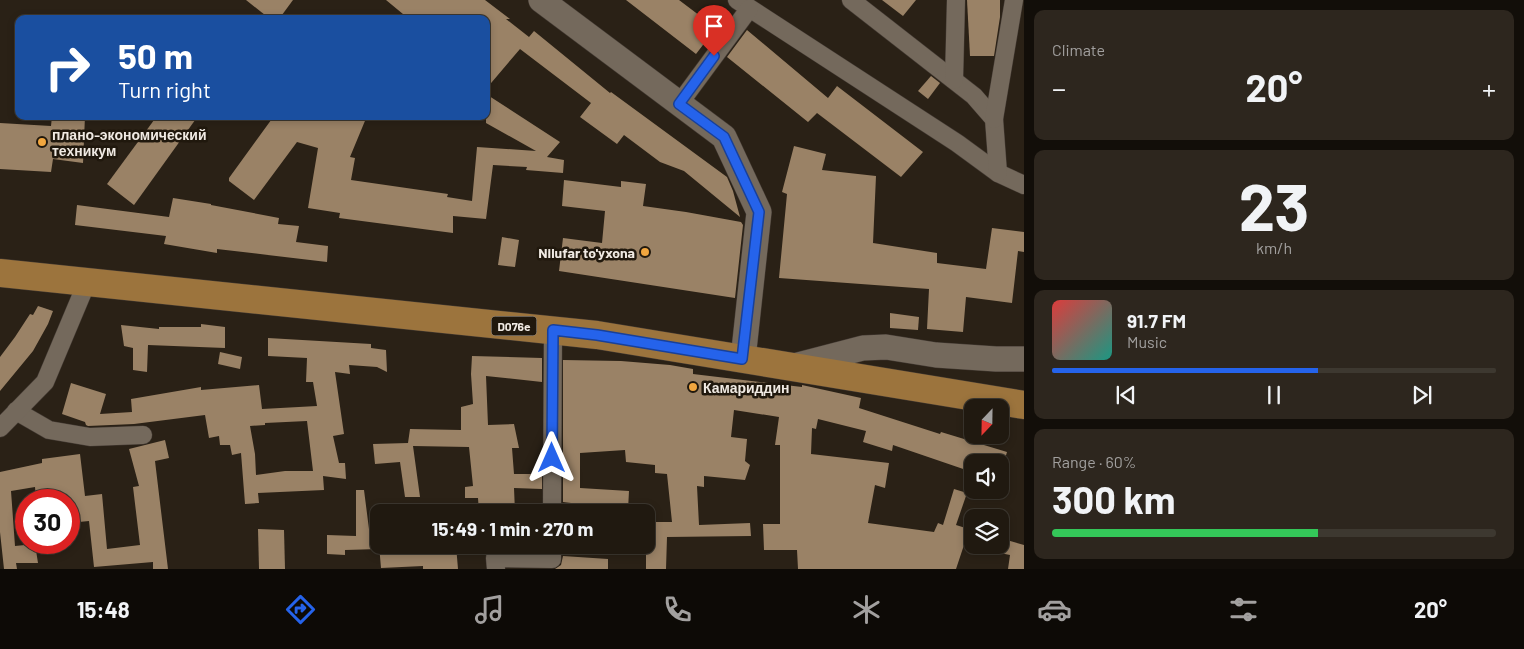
<!DOCTYPE html>
<meta charset="utf-8">
<style>
:root{--surface:#201910;--page:#2d261e;--text:#f1f3f6;--muted:#a2a09f;--line:#3d3830;--accent:#2563eb}
body{margin:0;font-family:Barlow,sans-serif;background:var(--page);color:var(--text);height:100vh;display:flex;flex-direction:column;font-size:19px;white-space:nowrap}
*{box-sizing:border-box;margin:0}
p{font-size:16px;color:var(--muted)}
.icon{flex:none;width:28px;height:28px;fill:none;stroke:currentColor;stroke-width:2;stroke-linecap:round;stroke-linejoin:round}
.map{position:relative;flex:1;overflow:hidden}
.side{display:flex;flex-direction:column;gap:10px;padding:10px;background:#120e09;width:500px}
.side>*{flex:none}
.hud{position:absolute;left:15px;top:15px;width:475px;height:105px;border-radius:10px;box-shadow:0 2px 8px #0003,0 0 0 1px var(--line);background:#1a4fa0;color:#fff;overflow:hidden}
.needle{width:32px;rotate:202deg}
.tools{position:absolute;left:964px;top:399px;display:grid;gap:10px}
.tools a{display:grid;place-items:center;width:45px;height:45px;border-radius:10px;background:var(--surface);box-shadow:0 2px 8px #0003,0 0 0 1px var(--line);font-size:25px}
.speed{position:absolute;left:15px;top:489px;display:flex;gap:10px;font-size:25px;font-weight:700;text-align:center}
.speed>*{display:grid;place-content:center;width:65px;height:65px;border-radius:50%;background:var(--surface);box-shadow:0 2px 8px #0003,0 0 0 1px var(--line);line-height:1}
.speed .limit{border:8px solid #d22;background:#fff;color:#111}
.pin{position:absolute;display:grid;place-items:center;width:42px;height:42px;color:#fff;margin:-51px -21px;border-radius:50% 50% 50% 0;rotate:-45deg;box-shadow:0 0 5px #0007}
.pin .icon{rotate:45deg}
.me{position:absolute;width:55px;margin:-28px;rotate:0deg;stroke-linejoin:round;filter:drop-shadow(0 0 4px #0008)}
.turn{display:flex;align-items:center;gap:18px;height:105px;padding:0 20px;font-size:22px}
.turn .icon{width:65px;height:65px;stroke-width:2.5}
.turn b{display:block;font-size:35px;line-height:42px}
.big{font-size:38px;font-weight:700;line-height:1.1}
.side .tile{flex:1;display:flex;flex-direction:column;justify-content:center;gap:8px;min-width:0;padding:0 18px;border-radius:10px;background:var(--page)}
.side .dial{align-items:center;gap:0}
.dial b{font-size:65px;line-height:1}
.song{display:flex;align-items:center;gap:15px}
.cover{width:60px;height:60px;border-radius:8px;background:linear-gradient(135deg,hsl(0 70% 55%),hsl(170 70% 35%))}
.played{height:5px;border-radius:2px;background:linear-gradient(90deg,var(--accent) 60%,var(--line) 60%)}
.keys{display:flex;justify-content:space-around;direction:ltr}
.heat{display:flex;justify-content:space-between;align-items:center;font-size:28px;direction:ltr}
.charge{height:8px;border-radius:4px;background:linear-gradient(90deg,#34c759 60%,var(--line) 0)}
.trip{position:absolute;left:370px;top:504px;width:285px;height:50px;border-radius:10px;background:var(--surface);box-shadow:0 2px 8px #0003,0 0 0 1px var(--line);font-weight:700;line-height:50px;text-align:center}
.tab-bar{display:flex;height:80px;justify-content:space-around;align-items:center;background:#0d0a06;color:var(--muted)}
.tab-bar .icon{width:35px;height:35px}
.tab-bar .current{color:var(--accent)}
.tab-bar b{font-size:22px;color:var(--text)}
main{display:flex;flex:1;min-height:0}
.map>svg:first-child{display:block}
.building{fill:#9a8266;fill-rule:evenodd}
.lines{fill:none;stroke-linecap:round;stroke-linejoin:round}
.street-casing{stroke:#443b34;stroke-width:19}
.secondary-casing{stroke:#443b34;stroke-width:26}
.primary-casing{stroke:#443b34;stroke-width:29}
.street{stroke:#74695c;stroke-width:18}
.secondary{stroke:#74695c;stroke-width:25}
.primary{stroke:#9c743d;stroke-width:28}
.route-casing{stroke:#184099;stroke-width:12}
.route{stroke:#2563eb;stroke-width:9}
.poi-dot{fill:#f1a63f;stroke:#20180d;stroke-width:2}
.labels{text-anchor:middle;dominant-baseline:central;stroke-width:5;stroke-linejoin:round;paint-order:stroke}
.shield{fill:#20180d;stroke:#b2aba3;stroke-width:1}
.shield-label{font-size:12px;font-weight:bold;fill:#f0eae3}
.poi-label{font-size:14px;font-weight:bold;fill:#f0eae3;stroke:#20180d;text-anchor:start}
</style>
<main>
<div class="map">
<svg width="1024" height="569" viewBox="0 0 1024 569">
<rect width="100%" height="100%" fill="#2a2116"/>
<g class="building">
<polygon points="246,0 293,0 279,19 270,19"/>
<polygon points="386,0 485,0 510,19 506,19 529,37 534,31 610,93 611,92 727,177 733,191 740,217 684,171 660,162 624,135 617,144 580,117 591,103 520,49 486,89 486,19 409,19"/>
<polygon points="626,0 679,0 720,31 710,44 706,41 696,54"/>
<polygon points="882,0 916,0 903,16"/>
<polygon points="967,0 1000,0 1000,17 994,56 970,56"/>
<polygon points="747,30 828,98 837,86 923,152 901,177 817,113 808,122 727,57"/>
<polygon points="931,76 940,83 928,99 918,91"/>
<polygon points="486,94 560,142 547,157 564,160 563,173 526,170 527,167 493,165 486,219 453,216 453,233 339,218 340,213 308,208 318,148 297,142 254,200 229,181 229,178 274,116 367,116 350,157 355,158 351,180 448,194 447,197 472,201 477,147 536,151 486,123"/>
<polygon points="52,116 85,116 83,163 53,159 51,172 0,169 0,123 51,126"/>
<polygon points="157,116 198,116 134,205 107,184"/>
<polygon points="794,146 826,154 822,170 876,176 873,243 937,253 937,263 986,269 992,228 1024,232 1024,252 1018,251 1012,303 966,297 963,332 927,329 929,289 779,278 787,194 782,192"/>
<polygon points="564,180 621,187 621,181 646,184 643,206 686,212 741,222 743,225 735,298 559,271 563,238 602,243 605,211 562,206"/>
<polygon points="173,198 211,204 211,205 279,218 278,224 299,226 296,242 328,246 327,262 217,249 217,253 164,244 166,236 75,225 77,205 169,217"/>
<polygon points="502,237 519,240 515,267 498,265"/>
<polygon points="38,306 53,311 48,324 33,351 0,391 0,357 15,337 30,314 33,315"/>
<polygon points="890,313 919,317 918,330 890,328"/>
<polygon points="201,324 225,327 225,348 148,345 147,372 133,370 133,348 124,346 121,325 159,329 159,327 201,327"/>
<path d="M268,338L371,344V348L386,350L387,372L377,367L349,365L350,374L335,372L344,434L333,436L339,463H345L346,479L323,476L324,490L258,493L259,503L245,504L241,453L232,455L230,445H220L219,436L209,438L205,415L134,424L88,426L86,425L85,422L62,414L71,383L106,394L100,414L132,412L131,399L201,387V390L259,385L262,409L317,406L313,382H306L307,358L268,356ZM307,421L313,471H285L256,475L255,454L250,426L265,425V423Z"/>
<polygon points="220,352 242,357 240,369 218,364"/>
<polygon points="472,356 542,358 542,382 486,376 488,425 514,424 519,448 512,448 514,474 542,474 542,489 514,488 515,512 479,512 478,498 465,498 465,487 473,486 469,447 413,446 420,497 405,497 400,462 375,464 373,444 408,443 410,429 461,430 461,407 473,404 471,374"/>
<polygon points="563,360 621,361 670,365 693,369 693,374 802,387 802,385 861,398 859,408 940,434 941,432 1007,452 1004,462 972,462 972,472 893,445 892,451 863,442 866,431 818,419 816,429 812,428 811,454 889,463 885,488 875,485 868,523 934,532 938,523 943,525 954,489 967,493 956,525 972,530 972,544 965,542 956,569 798,569 797,550 764,550 763,524 780,524 780,445 775,445 779,417 734,410 731,437 747,439 745,461 750,465 745,480 704,476 704,487 697,486 699,525 750,523 751,536 667,537 666,569 646,569 646,522 672,522 667,474 655,473 655,465 626,462 625,450 580,453 580,488 629,491 628,510 563,502"/>
<polygon points="165,440 169,458 155,461 168,569 153,569 153,562 94,567 89,521 69,523 69,500 36,500 35,487 11,491 15,546 35,544 38,563 16,563 17,569 4,569 0,532 0,472 42,463 42,459 80,454 85,496 102,494 107,549 140,545 133,487 139,486 129,449"/>
<polygon points="356,490 364,490 370,537 379,536 379,549 345,550 345,555 327,554 327,535 356,536"/>
<polygon points="258,529 284,530 285,569 259,569"/>
<polygon points="1000,538 1024,545 1024,569 1008,569 1010,555 1000,553"/>
<polygon points="379,545 456,545 458,569 423,569 423,566 381,568"/>
<rect x="503" y="545" width="38" height="3"/>
<polygon points="563,556 608,559 608,569 555,569 561,565"/>
</g>
<g class="lines">
<g class="street-casing">
<g id="street">
<polyline points="737,0 957,143 998,173 1024,185"/>
<polyline points="851,0 974,96 994,119 998,173"/>
<polyline points="954,80 956,0"/>
<polyline points="679,104 749,9"/>
<polyline points="994,119 1014,0"/>
<polyline points="16,411 49,430 90,437 143,435"/>
<polyline points="0,428 45,382 87,282"/>
<polyline points="552,512 553,330"/>
<polyline points="496,569 495,558 552,559 552,545"/>
</g>
</g>
<g class="secondary-casing">
<g id="secondary">
<polyline points="541,0 724,137 759,212 743,359"/>
<polyline points="790,367 863,348 886,347 936,355 996,359 1024,359"/>
</g>
</g>
<g class="primary-casing">
<polyline id="primary" points="0,273 597,335 1024,405"/>
</g>
<use href="#street" class="street"/>
<use href="#secondary" class="secondary"/>
<use href="#primary" class="primary"/>
</g>
<g class="lines">
<g class="route-casing">
<polyline id="route" points="552,458 553,330 597,335 742,359 759,212 724,137 679,104 714,56"/>
</g>
<use href="#route" class="route"/>
</g>
<g class="poi-dot">
<circle cx="42" cy="142" r="5"/>
<circle cx="645" cy="252" r="5"/>
<circle cx="693" cy="387" r="5"/>
</g>
<g class="labels">
<rect class="shield" x="491.5" y="316.5" width="45" height="19" rx="4"/>
<g class="shield-label">
<text x="514" y="326">D076e</text>
</g>
<g class="poi-label">
<text x="52" y="134">плано-экономический<tspan x="52" dy="16">техникум</tspan></text>
<text x="635" y="252" text-anchor="end">Nilufar to'yxona</text>
<text x="703" y="387">Камариддин</text>
</g>
</g>
</svg>
<div class="tools">
<a><svg class="needle" viewBox="-14 -14 28 28"><path d="M0-13l5 13h-10z" fill="#e53935"/><path d="M0 13l5-13h-10z" fill="#a2a09f"/></svg></a>
<a><svg class="icon" aria-label="sound" viewBox="0 0 24 24"><path d="M4 9h4l5-4v14l-5-4H4zM17 9q2 3 0 6"/></svg></a>
<a><svg class="icon" aria-label="layers" viewBox="0 0 24 24"><path d="M12 4l9 5-9 5-9-5zM3 14l9 5 9-5"/></svg></a>
</div>
<div class="speed"><div class="limit">30</div></div>
<div class="pin" style="left:714px;top:56px;background:#d93025"><svg class="icon" aria-label="arrive" viewBox="0 0 24 24"><path d="M6 21V4h12l-3 4 3 4H6"/></svg></div>
<svg class="me" style="left:552px;top:458px" viewBox="-20 -20 40 40"><path d="M0-17L14 15 0 8-14 15z" fill="#2563eb" stroke="#fff" stroke-width="4"/></svg>
<div class="trip">15:49 · 1 min · 270 m</div>
<div class="hud">
<div class="turn"><svg class="icon" aria-label="right" viewBox="0 0 24 24"><path d="M7 20v-9h11M14 6l5 5-5 5"/></svg><div><b>50 m</b>Turn right</div></div>
</div>
</div>
<section class="side">
<div class="tile"><p>Climate</p>
<div class="heat"><a>−</a><b class="big">20°</b><a>+</a></div>
</div>
<div class="tile dial"><b>23</b><p>km/h</p></div>
<div class="tile">
<div class="song"><i class="cover"></i><div><b>91.7 FM</b><p>Music</p></div></div>
<div class="played"></div>
<div class="keys"><svg class="icon" aria-label="previous" viewBox="0 0 24 24"><path d="M18 5L8 12l10 7zM5 5v14"/></svg><svg class="icon" aria-label="pause" viewBox="0 0 24 24"><path d="M8 5v14M16 5v14"/></svg><svg class="icon" aria-label="next" viewBox="0 0 24 24"><path d="M6 5l10 7-10 7zM19 5v14"/></svg></div>
</div>
<div class="tile"><p>Range · 60%</p><b class="big">300 km</b><div class="charge"></div></div>
</section>
</main>
<nav class="tab-bar">
<b>15:48</b>
<svg class="icon current" aria-label="directions" viewBox="0 0 24 24"><path d="M12 3l9 9-9 9-9-9zM9 14v-3h6M13 9l2 2-2 2"/></svg>
<svg class="icon" aria-label="music" viewBox="0 0 24 24"><path d="M9 18V5l10-2v13"/><circle cx="6" cy="18" r="3"/><circle cx="16" cy="16" r="3"/></svg>
<svg class="icon" aria-label="phone" viewBox="0 0 24 24"><path d="M5 4h4l2 5-3 2q2 4 5 5l2-3 5 2v4C11 20 4 13 5 4z"/></svg>
<svg class="icon" aria-label="climate" viewBox="0 0 24 24"><path d="M12 3v18M4 7l16 10M4 17L20 7"/></svg>
<svg class="icon" aria-label="car" viewBox="0 0 24 24"><path d="M5 17H2v-5l4-1 3-4h7l3 4 3 1v5h-3M9 17h6M6 11h13"/><circle cx="7" cy="17" r="2"/><circle cx="17" cy="17" r="2"/></svg>
<svg class="icon" aria-label="filters" viewBox="0 0 24 24"><path d="M4 7h16M4 17h16"/><circle cx="9" cy="7" r="2"/><circle cx="15" cy="17" r="2"/></svg>
<b>20°</b>
</nav>
